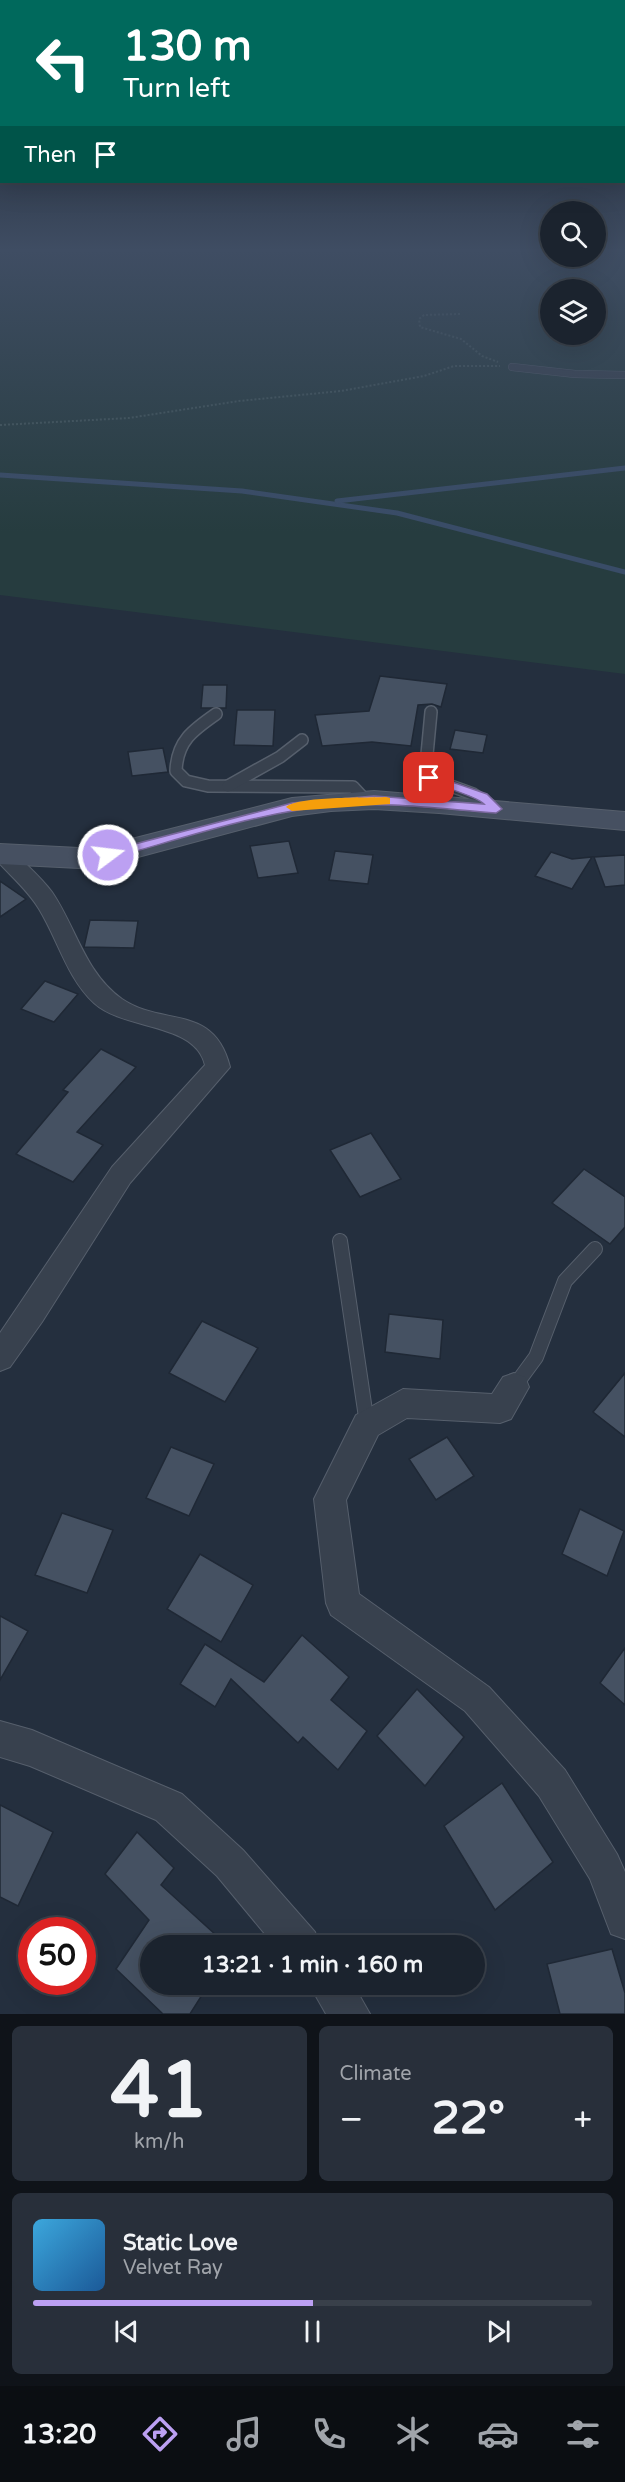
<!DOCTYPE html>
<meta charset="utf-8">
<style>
:root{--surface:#1b232e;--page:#282f3a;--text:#f1f3f6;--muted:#a0a4aa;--line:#39404a;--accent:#bca0f2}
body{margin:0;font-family:"Varela Round",sans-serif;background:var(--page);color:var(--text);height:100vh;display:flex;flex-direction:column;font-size:22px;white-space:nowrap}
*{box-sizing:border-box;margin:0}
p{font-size:20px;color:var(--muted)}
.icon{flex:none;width:33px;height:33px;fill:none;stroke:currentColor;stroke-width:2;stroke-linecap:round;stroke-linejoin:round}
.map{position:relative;height:2014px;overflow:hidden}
.panel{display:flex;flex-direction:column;gap:12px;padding:12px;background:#0f1319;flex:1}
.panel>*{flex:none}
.banner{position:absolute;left:0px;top:0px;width:626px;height:183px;box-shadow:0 6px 24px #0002,0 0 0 2px var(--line);background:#00695c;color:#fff;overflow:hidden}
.fabs{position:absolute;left:540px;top:201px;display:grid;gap:12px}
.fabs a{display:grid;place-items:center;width:66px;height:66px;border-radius:50%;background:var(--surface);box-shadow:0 6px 24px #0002,0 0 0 2px var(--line);font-size:30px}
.speed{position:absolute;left:18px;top:1917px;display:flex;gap:12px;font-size:30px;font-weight:700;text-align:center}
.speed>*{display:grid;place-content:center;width:78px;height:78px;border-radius:50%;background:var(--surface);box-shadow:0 6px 24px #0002,0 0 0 2px var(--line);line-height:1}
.speed .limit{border:9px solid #d22;background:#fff;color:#111}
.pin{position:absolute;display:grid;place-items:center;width:51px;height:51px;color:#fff;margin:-26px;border-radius:12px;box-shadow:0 3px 9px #0006}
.me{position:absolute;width:66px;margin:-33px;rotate:75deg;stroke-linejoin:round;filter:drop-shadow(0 0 4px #0008)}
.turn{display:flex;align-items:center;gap:21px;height:126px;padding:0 24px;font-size:27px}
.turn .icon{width:78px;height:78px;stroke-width:2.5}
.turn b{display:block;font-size:42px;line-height:51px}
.then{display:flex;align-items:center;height:57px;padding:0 24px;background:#0003;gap:12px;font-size:22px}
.big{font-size:45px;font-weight:700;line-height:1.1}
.panel .card{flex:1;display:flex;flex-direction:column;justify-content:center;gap:9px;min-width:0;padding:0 21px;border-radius:9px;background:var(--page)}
.panel .dial{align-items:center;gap:0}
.dial b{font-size:78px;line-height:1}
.song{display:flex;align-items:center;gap:18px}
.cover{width:72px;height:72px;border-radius:9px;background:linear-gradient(135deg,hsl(200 70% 55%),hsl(210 70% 35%))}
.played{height:6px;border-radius:3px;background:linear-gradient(90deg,var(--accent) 50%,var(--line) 50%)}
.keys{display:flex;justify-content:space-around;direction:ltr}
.heat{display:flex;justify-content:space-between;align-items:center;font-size:33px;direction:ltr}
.panel .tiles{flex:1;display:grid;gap:12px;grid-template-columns:1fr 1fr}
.card:last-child{grid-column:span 2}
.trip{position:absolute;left:140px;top:1935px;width:345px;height:60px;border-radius:30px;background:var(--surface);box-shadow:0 6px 24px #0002,0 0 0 2px var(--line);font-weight:700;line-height:60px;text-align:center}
.tab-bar{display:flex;height:96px;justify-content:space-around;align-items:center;background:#0b0e12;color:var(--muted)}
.tab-bar .icon{width:42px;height:42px}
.tab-bar .on{color:var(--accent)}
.tab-bar b{font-size:27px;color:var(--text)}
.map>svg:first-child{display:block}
.green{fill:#263c3f;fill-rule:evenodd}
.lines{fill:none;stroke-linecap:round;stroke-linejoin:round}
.stream{stroke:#394c67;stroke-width:5}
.building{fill:#455162;stroke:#1f2835;stroke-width:1.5}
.lane-far2-casing{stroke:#565f6c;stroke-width:8}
.lane-far1-casing{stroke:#565f6c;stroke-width:14}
.lane-casing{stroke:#565f6c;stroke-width:16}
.street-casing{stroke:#565f6c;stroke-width:2}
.secondary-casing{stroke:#565f6c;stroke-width:2}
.path{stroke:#44595c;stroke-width:2;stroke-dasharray:2 2;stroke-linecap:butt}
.lane-far2{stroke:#38414e;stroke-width:7}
.lane-far1{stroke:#38414e;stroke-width:11}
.lane{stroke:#38414e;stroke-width:14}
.street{fill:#38414e;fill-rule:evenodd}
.secondary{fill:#465061;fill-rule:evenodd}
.route{fill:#bca0f2;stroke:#7a689d;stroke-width:1.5}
.slow{fill:#f59e0b}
</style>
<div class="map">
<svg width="625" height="2014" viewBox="0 0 625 2014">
<rect width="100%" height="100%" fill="#242f3e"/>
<path class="green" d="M15,250H550V256H596V250H625V674L0,595V252ZM550,290H596V334H550Z"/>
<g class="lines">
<g class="stream">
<polyline points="0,475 242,491 397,513 625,572"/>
<polyline points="337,501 625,468"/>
</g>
</g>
<g class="building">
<polygon points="380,676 447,684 441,707 432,704 418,705 411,746 372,742 322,746 315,715 369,711"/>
<polygon points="203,685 227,685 226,708 201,708"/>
<polygon points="237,710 275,710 273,746 234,745"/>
<polygon points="455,730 487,735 483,753 450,749"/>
<polygon points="163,748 168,772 132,776 128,752"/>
<polygon points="289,841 298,873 258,878 250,846"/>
<polygon points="335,851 373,855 368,884 329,880"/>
<polygon points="551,852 572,859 592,857 572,889 535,876"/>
<polygon points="625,855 625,885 605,887 594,857"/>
<polygon points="0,881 26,899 0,917"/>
<polygon points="90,920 138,921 134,948 84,947"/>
<polygon points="45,981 78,994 54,1022 21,1009"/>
<polygon points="101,1049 136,1067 77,1132 103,1145 73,1182 16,1154 68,1092 63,1090"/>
<polygon points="371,1133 401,1179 360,1197 330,1150"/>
<polygon points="584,1169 625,1197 625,1227 610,1244 552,1203"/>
<polygon points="389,1314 443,1320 440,1359 385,1352"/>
<polygon points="202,1321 258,1348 225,1402 169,1373"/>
<polygon points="625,1373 625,1437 593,1412"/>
<polygon points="447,1437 474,1476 436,1500 409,1459"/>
<polygon points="171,1447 214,1464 189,1516 146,1498"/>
<polygon points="580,1509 624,1531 607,1576 562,1554"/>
<polygon points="62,1513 113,1530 87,1593 35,1575"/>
<polygon points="200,1554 253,1585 221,1642 167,1609"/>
<polygon points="0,1616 28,1631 0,1680"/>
<polygon points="302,1635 349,1677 331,1700 367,1731 338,1770 303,1737 298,1743 231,1679 215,1707 180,1684 205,1644 264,1682"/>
<polygon points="625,1648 625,1705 600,1683"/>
<polygon points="417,1689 464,1737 425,1786 377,1736"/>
<polygon points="502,1783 553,1862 495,1910 444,1826"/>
<polygon points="0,1805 53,1832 18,1906 0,1897"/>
<polygon points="137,1832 174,1868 161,1885 228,1946 150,1946 150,1984 209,1984 190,2014 163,2014 116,1969 149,1920 105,1874"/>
<polygon points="612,1949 625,1993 625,2014 560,2014 547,1964"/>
</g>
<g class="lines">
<g class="lane-far2-casing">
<polyline id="lane-far2" points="512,367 575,374 625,375"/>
</g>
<g class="lane-far1-casing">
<g id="lane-far1">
<polyline points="431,712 426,765 429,778 473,794 496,809"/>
<path d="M216,714C193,730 177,741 176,771L186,781L208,786L353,787L365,800"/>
<polyline points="228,786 280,757 302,740"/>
</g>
</g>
<g class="lane-casing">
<g id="lane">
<polyline points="340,1241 367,1424"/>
<polyline points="514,1387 536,1357 565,1281 595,1249"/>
</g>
</g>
<g class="street-casing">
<g id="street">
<path d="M3,847L11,849C24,863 40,876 52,892C76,927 85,973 122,999C163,1027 214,1003 230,1067L130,1183L42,1322L10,1367L0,1371V1333L112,1167L205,1065C195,1022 125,1031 94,1003C67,978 58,940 39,909C29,892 14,879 0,864V848Z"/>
<polygon points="514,1373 525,1377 529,1387 511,1419 500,1423 407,1418 378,1435 346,1500 359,1594 489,1687 565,1770 617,1854 625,1872 625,1939 611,1934 590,1879 539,1796 465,1711 331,1615 326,1603 314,1499 356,1415 403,1389 492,1394 503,1377"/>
<polygon points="0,1721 32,1730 182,1794 243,1850 315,1932 320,1946 275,1946 217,1876 156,1820 30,1766 0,1757"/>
<polygon points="309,1984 353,1984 370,2014 326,2014"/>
</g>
</g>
<g class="secondary-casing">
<polygon id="secondary" points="374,791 625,812 625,830 439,813 374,809 331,811 292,816 108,865 79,868 0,864 0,844 79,848 108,845 292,798"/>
</g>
<g class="path">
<polyline points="460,314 424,315 419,319 420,327 461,339 482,356 498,362"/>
<polyline points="0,425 129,418 239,401 341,391 424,376 454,366 500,366"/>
</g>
<use href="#lane-far2" class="lane-far2"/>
<use href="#lane-far1" class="lane-far1"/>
<use href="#lane" class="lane"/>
<use href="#street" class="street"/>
<use href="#secondary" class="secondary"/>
</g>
<linearGradient id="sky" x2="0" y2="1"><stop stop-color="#141a22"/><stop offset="0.47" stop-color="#3f4d63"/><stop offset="1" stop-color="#3f4d63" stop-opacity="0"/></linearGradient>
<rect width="625" height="532" fill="url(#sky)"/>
<path class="route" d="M429,774L487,794L502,809L496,813C441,809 385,801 331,806C258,812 178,840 108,859L101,855L108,851L292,803L374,796L484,804C475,795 440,787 425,780V775Z"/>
<path class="slow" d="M386,797L390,798V804L292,811L286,807C298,796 367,798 386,797Z"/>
</svg>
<div class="fabs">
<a><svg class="icon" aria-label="search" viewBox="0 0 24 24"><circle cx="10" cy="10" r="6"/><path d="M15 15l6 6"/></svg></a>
<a><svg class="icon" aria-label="layers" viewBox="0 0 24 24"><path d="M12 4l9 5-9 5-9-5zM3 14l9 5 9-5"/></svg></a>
</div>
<div class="speed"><div class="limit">50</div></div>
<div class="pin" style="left:429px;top:778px;background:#d93025"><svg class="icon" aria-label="arrive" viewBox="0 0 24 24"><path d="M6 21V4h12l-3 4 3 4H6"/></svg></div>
<svg class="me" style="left:108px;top:855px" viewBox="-20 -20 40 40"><circle r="17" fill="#bca0f2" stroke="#fff" stroke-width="3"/><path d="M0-11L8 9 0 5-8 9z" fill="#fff"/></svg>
<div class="trip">13:21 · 1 min · 160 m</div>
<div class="banner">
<div class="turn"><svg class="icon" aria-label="left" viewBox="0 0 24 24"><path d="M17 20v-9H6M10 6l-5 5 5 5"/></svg><div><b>130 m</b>Turn left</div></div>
<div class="then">Then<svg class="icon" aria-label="arrive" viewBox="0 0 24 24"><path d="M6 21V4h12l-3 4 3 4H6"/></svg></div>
</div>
</div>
<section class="panel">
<div class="tiles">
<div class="card dial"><b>41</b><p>km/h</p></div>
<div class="card"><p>Climate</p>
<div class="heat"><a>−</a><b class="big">22°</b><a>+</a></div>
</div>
<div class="card">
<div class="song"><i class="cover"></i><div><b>Static Love</b><p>Velvet Ray</p></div></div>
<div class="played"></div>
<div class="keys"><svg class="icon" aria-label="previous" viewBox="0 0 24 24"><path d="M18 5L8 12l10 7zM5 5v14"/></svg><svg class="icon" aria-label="pause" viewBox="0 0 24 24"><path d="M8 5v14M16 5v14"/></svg><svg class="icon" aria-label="next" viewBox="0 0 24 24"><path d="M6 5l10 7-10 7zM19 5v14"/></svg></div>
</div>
</div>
</section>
<nav class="tab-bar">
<b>13:20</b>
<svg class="icon on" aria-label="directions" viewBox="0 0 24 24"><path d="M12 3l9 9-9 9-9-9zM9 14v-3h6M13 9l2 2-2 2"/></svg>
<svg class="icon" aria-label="music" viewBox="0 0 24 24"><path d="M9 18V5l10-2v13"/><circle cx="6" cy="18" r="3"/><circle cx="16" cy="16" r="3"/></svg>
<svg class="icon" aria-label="phone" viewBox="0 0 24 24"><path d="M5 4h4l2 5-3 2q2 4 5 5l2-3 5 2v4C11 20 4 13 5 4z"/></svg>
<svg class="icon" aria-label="climate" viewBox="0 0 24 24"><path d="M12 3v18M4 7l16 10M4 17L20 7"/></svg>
<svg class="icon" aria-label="car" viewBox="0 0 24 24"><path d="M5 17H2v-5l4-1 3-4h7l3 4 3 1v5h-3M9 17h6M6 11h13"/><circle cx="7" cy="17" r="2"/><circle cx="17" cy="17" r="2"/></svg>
<svg class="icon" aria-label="filters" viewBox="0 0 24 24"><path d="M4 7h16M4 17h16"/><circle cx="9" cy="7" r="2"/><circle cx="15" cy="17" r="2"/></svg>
</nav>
